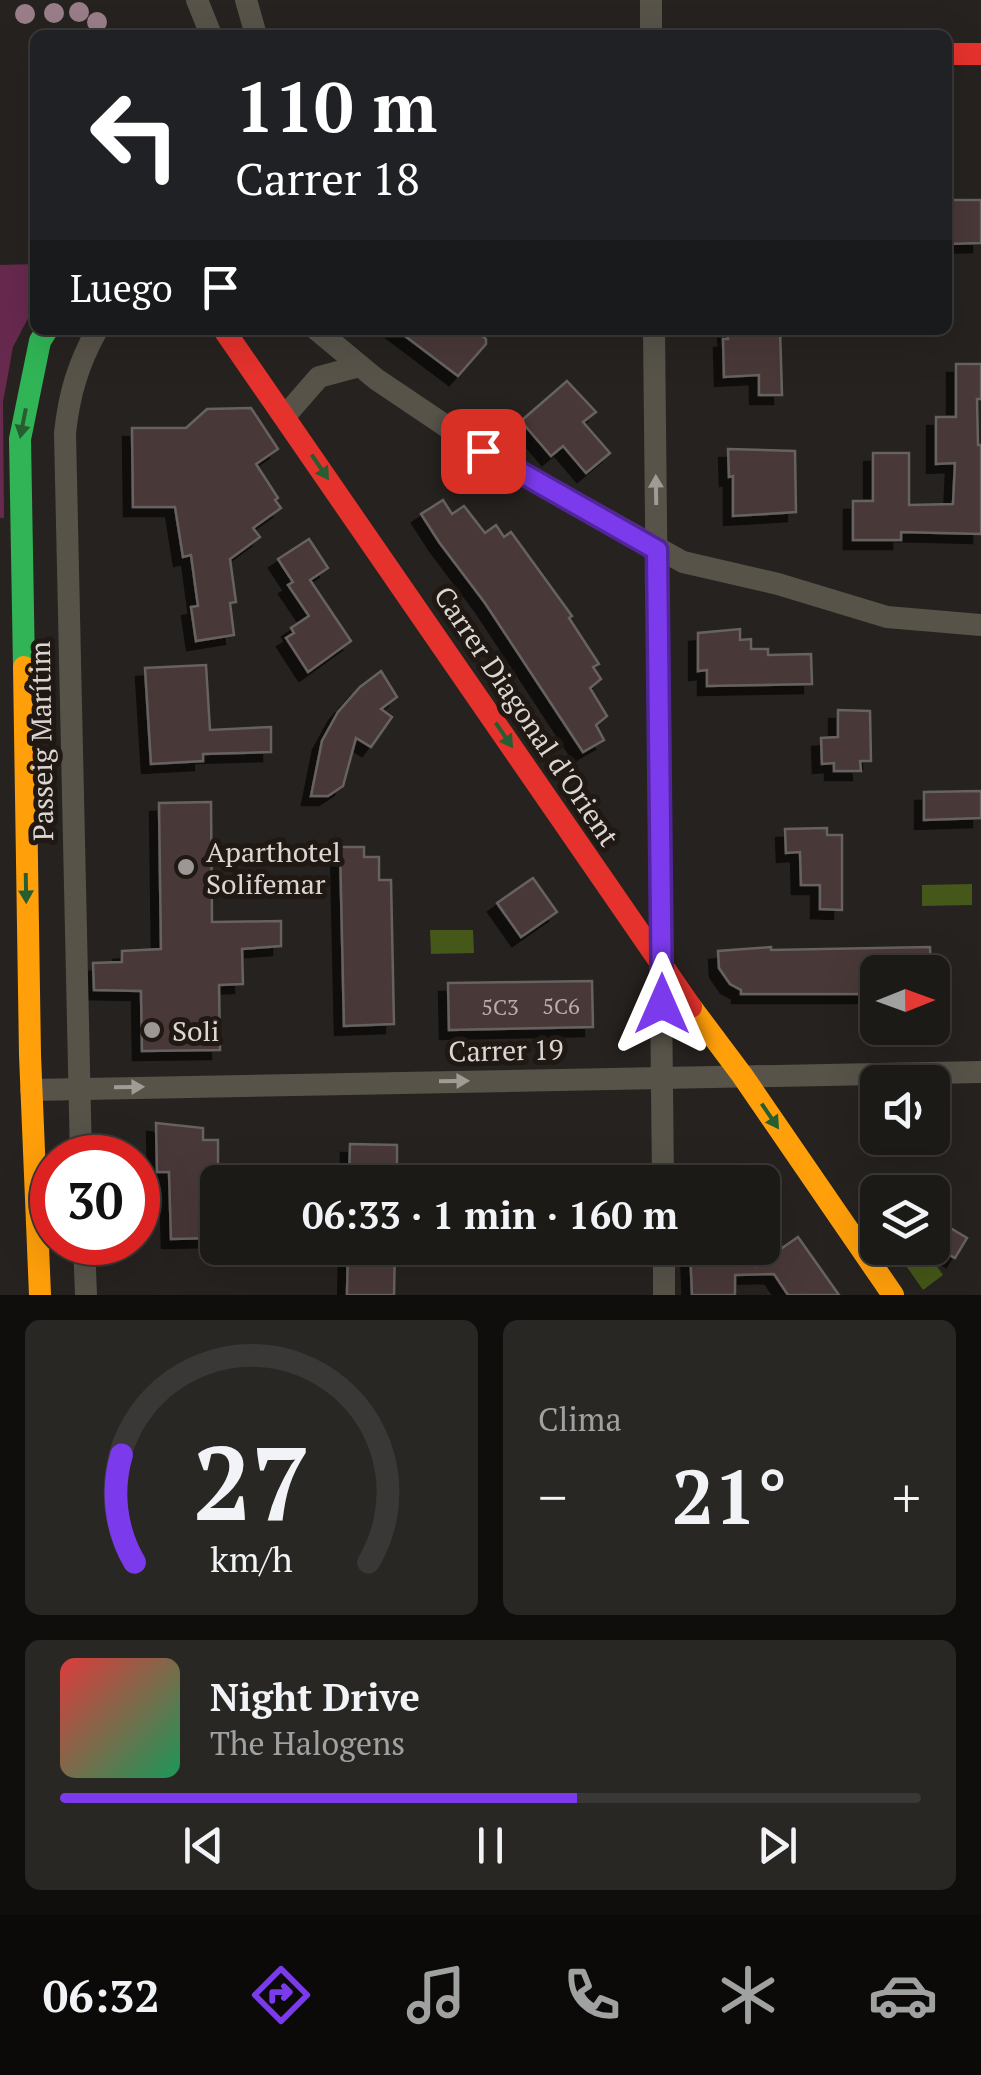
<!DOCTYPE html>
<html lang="es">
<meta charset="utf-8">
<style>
:root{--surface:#1c1a17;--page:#292724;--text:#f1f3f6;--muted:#a0a1a1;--line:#3a3836;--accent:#7c3aed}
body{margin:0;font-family:"PT Serif",serif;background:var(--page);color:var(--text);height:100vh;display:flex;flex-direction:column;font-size:38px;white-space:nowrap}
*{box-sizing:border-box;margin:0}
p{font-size:32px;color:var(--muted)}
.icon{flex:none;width:55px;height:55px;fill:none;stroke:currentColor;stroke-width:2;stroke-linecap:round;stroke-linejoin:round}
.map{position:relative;height:1295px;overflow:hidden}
.panel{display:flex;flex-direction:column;gap:25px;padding:25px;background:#0f0e0d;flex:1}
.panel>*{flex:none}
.hud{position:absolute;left:30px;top:30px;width:922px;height:305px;border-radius:15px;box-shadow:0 10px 40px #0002,0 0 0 2px var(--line);background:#202124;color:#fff;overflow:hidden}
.needle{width:65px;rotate:89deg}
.tools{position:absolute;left:860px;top:955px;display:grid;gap:20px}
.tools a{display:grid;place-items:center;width:90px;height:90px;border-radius:15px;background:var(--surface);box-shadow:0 10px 40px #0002,0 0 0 2px var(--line);font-size:50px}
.speed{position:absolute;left:30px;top:1135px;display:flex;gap:20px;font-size:50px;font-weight:700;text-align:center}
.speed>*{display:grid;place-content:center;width:130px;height:130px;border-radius:50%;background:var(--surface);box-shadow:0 10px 40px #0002,0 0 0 2px var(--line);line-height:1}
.speed .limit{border:15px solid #d22;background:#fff;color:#111}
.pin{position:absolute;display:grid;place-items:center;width:85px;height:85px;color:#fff;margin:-42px;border-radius:20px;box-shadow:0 5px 15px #0006}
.me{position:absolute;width:110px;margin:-55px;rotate:0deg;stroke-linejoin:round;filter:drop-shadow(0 0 8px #0008)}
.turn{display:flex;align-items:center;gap:35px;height:210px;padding:0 40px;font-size:45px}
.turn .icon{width:130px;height:130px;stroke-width:2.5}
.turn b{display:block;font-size:70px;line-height:85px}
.then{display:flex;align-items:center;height:95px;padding:0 40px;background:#0003;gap:20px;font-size:38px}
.big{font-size:75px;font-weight:800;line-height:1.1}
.panel .card{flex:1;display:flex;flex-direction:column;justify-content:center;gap:15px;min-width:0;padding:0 35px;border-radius:15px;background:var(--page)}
.panel .dial{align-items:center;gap:0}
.dial svg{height:260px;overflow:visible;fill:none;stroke:var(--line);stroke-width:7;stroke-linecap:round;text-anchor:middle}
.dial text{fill:var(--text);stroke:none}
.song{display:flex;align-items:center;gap:30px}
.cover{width:120px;height:120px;border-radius:15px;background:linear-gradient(135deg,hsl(0 70% 55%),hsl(150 70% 35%))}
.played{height:10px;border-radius:5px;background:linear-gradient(90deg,var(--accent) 60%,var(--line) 60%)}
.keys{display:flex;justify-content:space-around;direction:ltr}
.heat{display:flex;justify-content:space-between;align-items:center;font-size:55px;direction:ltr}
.panel .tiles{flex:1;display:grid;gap:25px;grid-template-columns:1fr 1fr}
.card:last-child{grid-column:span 2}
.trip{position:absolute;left:200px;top:1165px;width:580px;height:100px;border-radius:15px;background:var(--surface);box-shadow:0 10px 40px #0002,0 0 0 2px var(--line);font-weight:800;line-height:100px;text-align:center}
.menu{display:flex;height:160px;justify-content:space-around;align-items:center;background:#0b0a09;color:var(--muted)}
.menu .icon{width:70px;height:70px}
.menu .current{color:var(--accent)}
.menu b{font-size:45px;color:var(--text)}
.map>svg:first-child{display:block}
.green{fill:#68294f}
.water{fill:#455719}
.building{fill:#4a3737;stroke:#666260;stroke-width:2.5;filter:url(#shadow)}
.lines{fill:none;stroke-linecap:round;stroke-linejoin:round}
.street{stroke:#575349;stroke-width:22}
.fast{stroke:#30b455;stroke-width:22}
.slow{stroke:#ff9f0a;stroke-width:22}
.jam{stroke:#e5322d;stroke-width:22}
.tree{fill:#997e8a}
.oneway{fill:#275e31}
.oneway2{fill:#a09b95}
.route-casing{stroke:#51269a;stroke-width:25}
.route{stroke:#7c3aed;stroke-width:18}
.poi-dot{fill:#9c9794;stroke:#201813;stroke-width:4}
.labels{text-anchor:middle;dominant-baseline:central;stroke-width:10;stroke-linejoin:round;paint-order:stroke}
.number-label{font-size:22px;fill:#b8aeac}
.street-label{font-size:28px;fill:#dcd6d3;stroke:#201813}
.poi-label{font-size:28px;fill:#dcd6d3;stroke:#201813;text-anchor:start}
</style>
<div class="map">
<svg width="981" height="1295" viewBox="0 0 981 1295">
<defs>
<filter id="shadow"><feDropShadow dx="-9" dy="9" stdDeviation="0" flood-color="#0009"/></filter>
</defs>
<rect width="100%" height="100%" fill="#26221f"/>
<polygon class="green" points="35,264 35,305 13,347 3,402 4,518 0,518 0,265"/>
<g class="water">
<polygon points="972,884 972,905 922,906 922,885"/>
<polygon points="430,930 473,930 474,953 431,954"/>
<polygon points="899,1248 924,1248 943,1275 923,1290 895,1250"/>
</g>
<g class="building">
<polygon points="948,200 981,200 981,243 948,244"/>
<polygon points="397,330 475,330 486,339 486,344 458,376"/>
<polygon points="727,330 780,330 782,395 759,395 759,375 724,377 723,339 728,339"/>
<polygon points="956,364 981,364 981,399 977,399 978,445 981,445 981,534 901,532 901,540 853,540 853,501 873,501 873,453 909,453 909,505 953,504 955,463 936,464 936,417 956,417"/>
<polygon points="567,381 596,412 583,422 610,453 586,473 563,446 551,456 521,421"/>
<polygon points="251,408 278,449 256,464 278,498 275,500 281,508 253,528 260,537 230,559 236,602 230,603 234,635 196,641 191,607 198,606 191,555 183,557 175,507 133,507 132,428 186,428 207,409"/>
<polygon points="728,449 795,451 796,512 733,516 733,476 729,477"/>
<polygon points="443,500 452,514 464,506 485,533 496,525 504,537 511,532 572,616 569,618 599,664 593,667 601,679 590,688 607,716 596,725 604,740 583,752 485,603 439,542 421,514"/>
<polygon points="309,539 328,568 310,580 351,641 308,672 286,638 294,633 291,628 309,616 288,585 293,582 278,559"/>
<polygon points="740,629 740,640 751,639 751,649 768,649 768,655 811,654 812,684 707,686 707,670 698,671 698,633"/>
<polygon points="206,665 210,730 271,727 271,752 203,754 203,761 151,764 145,668"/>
<polygon points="381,671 397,697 381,709 392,717 371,747 356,738 343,786 328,796 311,796 322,741 338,712 360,687"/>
<polygon points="838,710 870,711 871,761 860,761 861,771 834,771 834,763 822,764 821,738 838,737"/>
<polygon points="981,791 981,818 924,820 924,792"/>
<polygon points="211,802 212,922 281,921 281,946 242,949 243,984 219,985 220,1050 142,1051 141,991 94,990 93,963 122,962 122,951 161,949 159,803"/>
<polygon points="827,828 827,835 842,835 842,910 820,909 820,885 801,885 800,852 786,853 785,829"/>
<polygon points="340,847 364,847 364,857 379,857 379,880 391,880 394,1024 344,1026"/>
<polygon points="533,878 557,912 521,937 497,903"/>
<polygon points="771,947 771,950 930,947 931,972 878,972 878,994 741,994 741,990 730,984 719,968 718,951"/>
<polygon points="592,981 593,1027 449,1030 448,983"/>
<polygon points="156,1123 203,1128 203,1140 218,1140 218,1238 171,1239 169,1172 157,1172"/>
<polygon points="350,1144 397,1145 397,1182 349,1182"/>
<polygon points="932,1217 967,1238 955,1258 932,1245"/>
<polygon points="798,1237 839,1295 788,1295 774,1274 735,1275 735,1295 692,1295 690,1248 755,1248 756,1266"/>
<polygon points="348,1248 395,1248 394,1295 347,1295"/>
</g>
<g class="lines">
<g class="street">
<polyline points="197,0 211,35"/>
<polyline points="246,0 256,35"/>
<polyline points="651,0 651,35"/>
<polyline points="317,330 376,379 483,451 683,562 778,584 887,617 981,625"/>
<polyline points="654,330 663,1182"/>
<polyline points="285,416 319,377 360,366"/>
<polyline points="31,1090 981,1072"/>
<path d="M81,1158L65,433C69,395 78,364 97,330"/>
<polyline points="84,1242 86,1295"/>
<polyline points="664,1248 664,1295"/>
</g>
<polyline class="fast" points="24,667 20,439 40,341 47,330"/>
<g class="slow">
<polyline points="24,667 30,1055 40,1295"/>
<polyline points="691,1007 742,1075 893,1295"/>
</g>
<g class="jam">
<polyline points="948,54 981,54"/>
<polyline points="224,330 691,1007"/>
</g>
</g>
<g class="tree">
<circle cx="79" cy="12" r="10"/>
<circle cx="54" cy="13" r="10"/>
<circle cx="25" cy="14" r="10"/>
<circle cx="97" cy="22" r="10"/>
</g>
<defs><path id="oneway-solid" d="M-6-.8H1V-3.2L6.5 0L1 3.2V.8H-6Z" transform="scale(2.5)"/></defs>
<g class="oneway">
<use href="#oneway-solid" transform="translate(23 423) rotate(101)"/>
<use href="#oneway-solid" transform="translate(320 467) rotate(56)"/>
<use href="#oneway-solid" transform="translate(504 735) rotate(56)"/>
<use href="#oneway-solid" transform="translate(26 888) rotate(89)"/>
<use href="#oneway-solid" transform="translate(770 1116) rotate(56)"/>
</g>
<g class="oneway2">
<use href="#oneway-solid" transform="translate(656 490) rotate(-91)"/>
<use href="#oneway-solid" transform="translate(454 1081) rotate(-1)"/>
<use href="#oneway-solid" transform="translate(129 1087) rotate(-1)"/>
</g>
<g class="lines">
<g class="route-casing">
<polyline id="route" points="483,451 657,550 662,1004"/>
</g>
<use href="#route" class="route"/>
</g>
<g class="poi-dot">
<circle cx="186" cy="867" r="10"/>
<circle cx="152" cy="1030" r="10"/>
</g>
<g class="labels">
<g class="number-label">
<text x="561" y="1005">5C6</text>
<text x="500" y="1006">5C3</text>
</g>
<g class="street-label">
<text transform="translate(527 716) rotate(56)">Carrer Diagonal d'Orient</text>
<text transform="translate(41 741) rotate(-91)">Passeig Marítim</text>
<text transform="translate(506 1050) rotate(-1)">Carrer 19</text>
</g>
<g class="poi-label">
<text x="206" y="851">Aparthotel<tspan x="206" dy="32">Solifemar</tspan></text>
<text x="172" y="1030">Soli</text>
</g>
</g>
</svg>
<div class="tools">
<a><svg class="needle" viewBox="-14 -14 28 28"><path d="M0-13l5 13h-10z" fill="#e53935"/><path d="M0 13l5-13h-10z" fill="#a0a1a1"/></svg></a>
<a><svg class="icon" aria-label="sound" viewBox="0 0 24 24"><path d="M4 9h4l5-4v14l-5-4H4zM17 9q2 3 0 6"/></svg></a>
<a><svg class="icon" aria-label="layers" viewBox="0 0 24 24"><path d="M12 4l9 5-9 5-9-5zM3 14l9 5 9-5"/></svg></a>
</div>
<div class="speed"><div class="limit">30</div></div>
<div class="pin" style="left:483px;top:451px;background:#d93025"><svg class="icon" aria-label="arrive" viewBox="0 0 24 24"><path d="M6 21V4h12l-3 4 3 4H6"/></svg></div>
<svg class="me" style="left:662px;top:1004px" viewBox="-20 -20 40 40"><path d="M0-17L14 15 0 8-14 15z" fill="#7c3aed" stroke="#fff" stroke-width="4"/></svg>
<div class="trip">06:33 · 1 min · 160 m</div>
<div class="hud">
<div class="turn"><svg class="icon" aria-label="left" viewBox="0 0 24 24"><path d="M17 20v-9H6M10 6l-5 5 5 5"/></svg><div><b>110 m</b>Carrer 18</div></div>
<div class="then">Luego<svg class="icon" aria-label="arrive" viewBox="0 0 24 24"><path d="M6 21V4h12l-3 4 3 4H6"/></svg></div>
</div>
</div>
<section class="panel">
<div class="tiles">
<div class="card dial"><svg viewBox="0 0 100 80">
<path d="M14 69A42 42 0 1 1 86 69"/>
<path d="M14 69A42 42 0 0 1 10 36" stroke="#7c3aed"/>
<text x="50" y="56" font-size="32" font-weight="700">27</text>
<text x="50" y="72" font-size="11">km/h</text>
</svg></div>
<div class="card"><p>Clima</p>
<div class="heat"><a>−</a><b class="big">21°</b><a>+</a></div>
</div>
<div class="card">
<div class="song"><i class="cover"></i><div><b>Night Drive</b><p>The Halogens</p></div></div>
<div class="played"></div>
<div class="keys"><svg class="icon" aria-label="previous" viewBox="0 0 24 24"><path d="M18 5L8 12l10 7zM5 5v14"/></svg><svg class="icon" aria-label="pause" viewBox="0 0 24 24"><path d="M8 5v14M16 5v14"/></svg><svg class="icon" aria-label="next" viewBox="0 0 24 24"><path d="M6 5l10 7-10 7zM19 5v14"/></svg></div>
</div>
</div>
</section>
<nav class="menu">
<b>06:32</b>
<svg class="icon current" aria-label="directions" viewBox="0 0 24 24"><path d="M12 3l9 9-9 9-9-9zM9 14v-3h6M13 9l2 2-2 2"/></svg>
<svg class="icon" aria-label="music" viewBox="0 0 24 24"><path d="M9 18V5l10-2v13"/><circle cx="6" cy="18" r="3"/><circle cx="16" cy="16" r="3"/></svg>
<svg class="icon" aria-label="phone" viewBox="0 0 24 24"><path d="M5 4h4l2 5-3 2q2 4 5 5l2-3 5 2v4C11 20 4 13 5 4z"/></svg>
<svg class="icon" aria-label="climate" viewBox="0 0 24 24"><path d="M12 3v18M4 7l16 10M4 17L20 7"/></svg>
<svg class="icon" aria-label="car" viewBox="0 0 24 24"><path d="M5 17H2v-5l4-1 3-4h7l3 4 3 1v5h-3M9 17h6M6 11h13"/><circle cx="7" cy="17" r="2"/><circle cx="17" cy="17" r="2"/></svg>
</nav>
